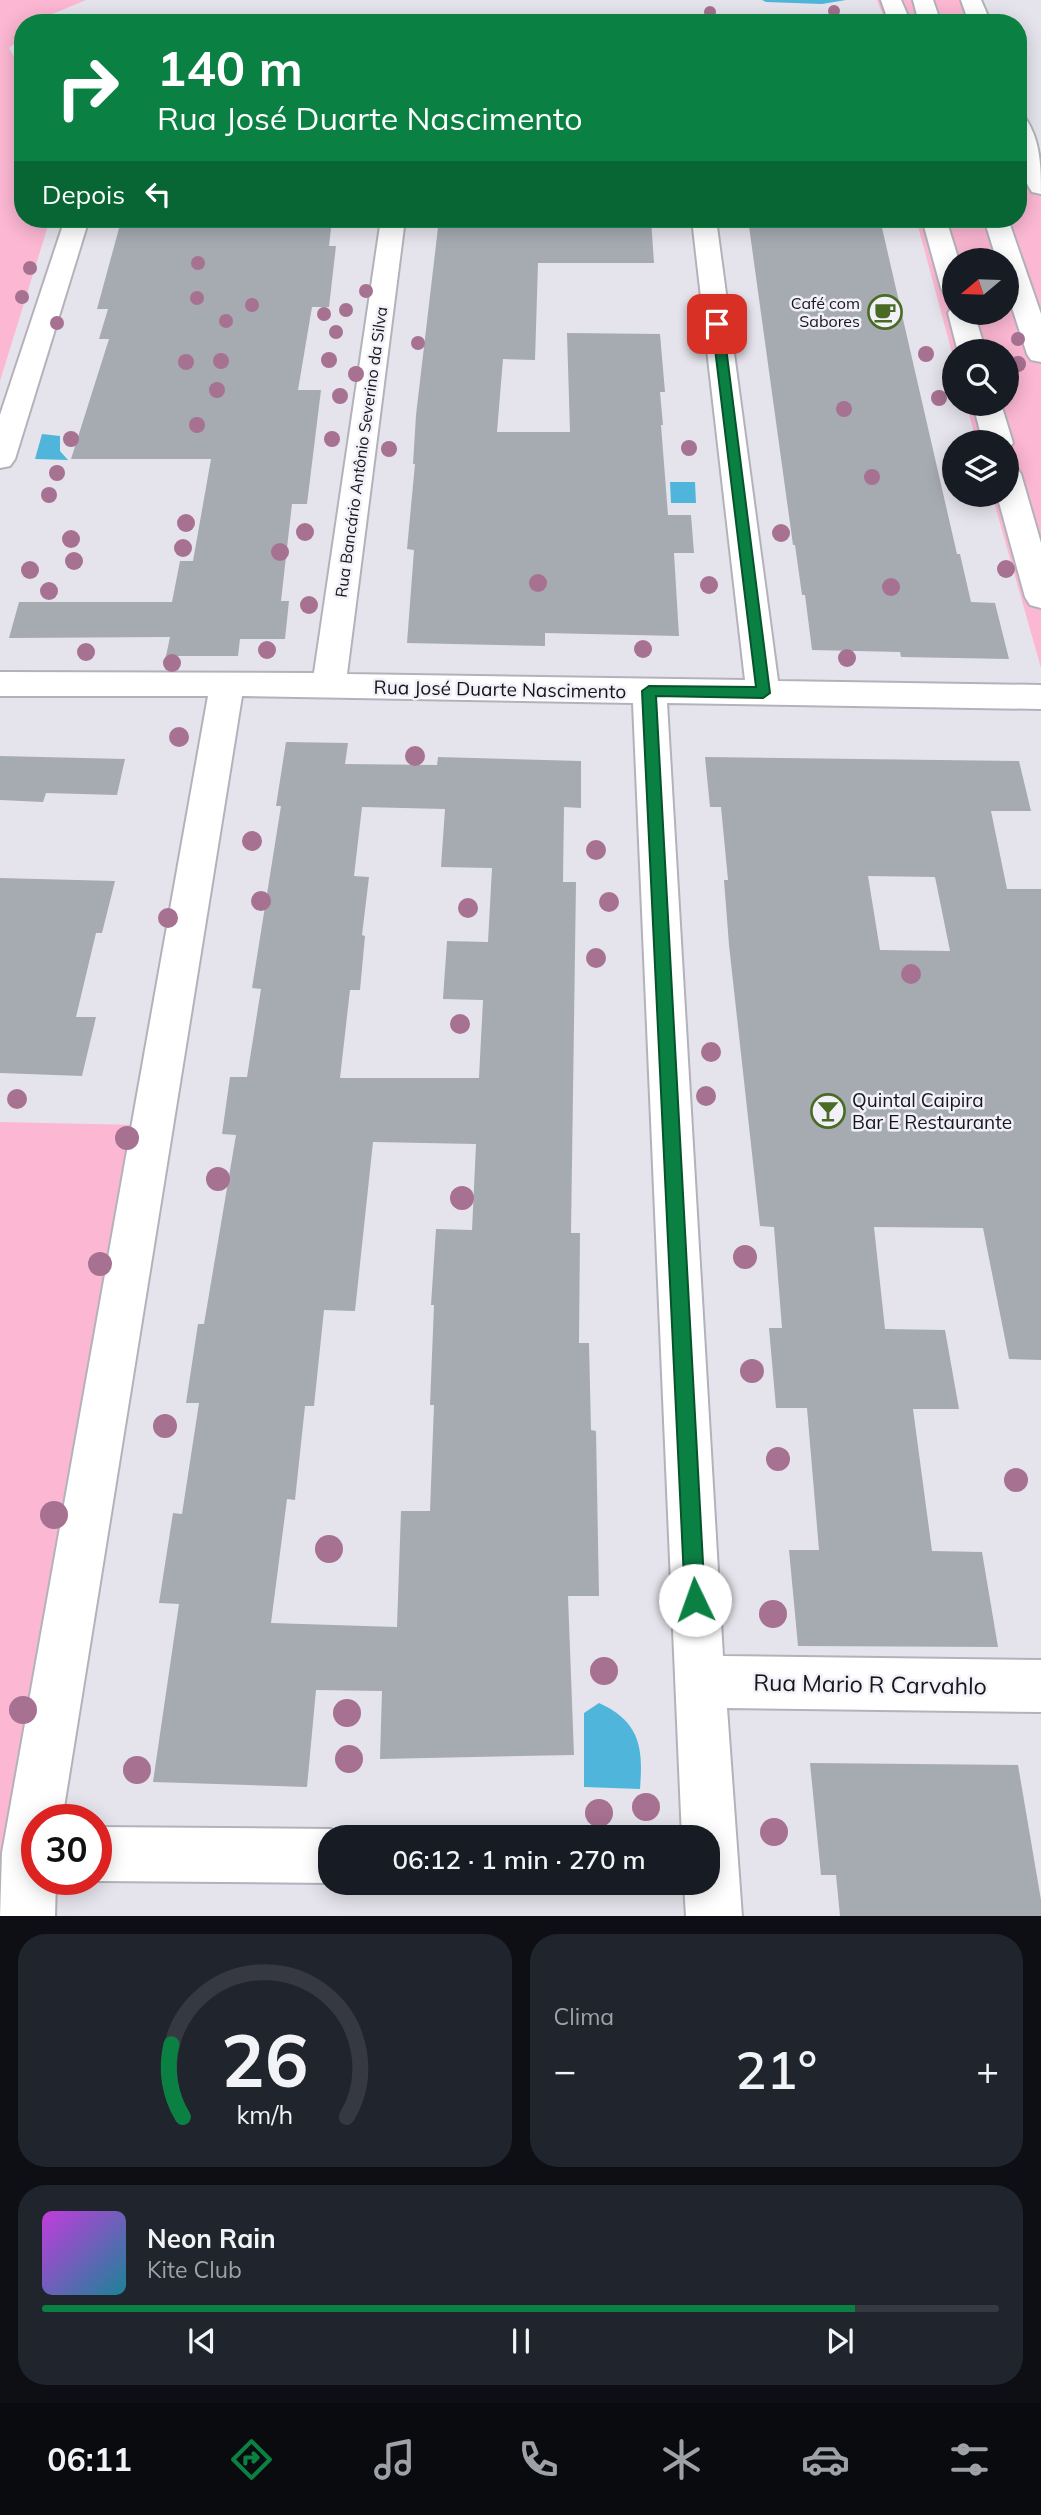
<!DOCTYPE html>
<html lang="pt">
<meta charset="utf-8">
<style>
:root{--surface:#171b24;--page:#20242c;--text:#f1f3f6;--muted:#9ea1a6;--line:#363941;--accent:#0b8043}
body{margin:0;font-family:Mulish,sans-serif;background:var(--page);color:var(--text);height:100vh;display:flex;flex-direction:column;font-size:26px;white-space:nowrap}
*{box-sizing:border-box;margin:0}
p{font-size:23px;color:var(--muted)}
.icon{flex:none;width:38px;height:38px;fill:none;stroke:currentColor;stroke-width:2;stroke-linecap:round;stroke-linejoin:round}
.map{position:relative;height:1916px;overflow:hidden}
.sheet{display:flex;flex-direction:column;gap:18px;padding:18px;background:#0d0f14;flex:1}
.sheet>*{flex:none}
.banner{position:absolute;left:14px;top:14px;width:1013px;height:214px;border-radius:28px;box-shadow:0 4px 18px #0003;background:#0b8043;color:#fff;overflow:hidden}
.needle{width:46px;rotate:251deg}
.tools{position:absolute;left:942px;top:248px;display:grid;gap:14px}
.tools a{display:grid;place-items:center;width:77px;height:77px;border-radius:50%;background:var(--surface);box-shadow:0 4px 18px #0003;font-size:35px}
.speed{position:absolute;left:21px;top:1804px;display:flex;gap:14px;font-size:35px;font-weight:700;text-align:center}
.speed>*{display:grid;place-content:center;width:91px;height:91px;border-radius:50%;background:var(--surface);box-shadow:0 4px 18px #0003;line-height:1}
.speed .limit{border:10px solid #d22;background:#fff;color:#111}
.pin{position:absolute;display:grid;place-items:center;width:60px;height:60px;color:#fff;margin:-30px;border-radius:14px;box-shadow:0 4px 10px #0006}
.me{position:absolute;width:77px;margin:-38px;rotate:357deg;stroke-linejoin:round;filter:drop-shadow(0 0 5px #0008)}
.turn{display:flex;align-items:center;gap:24px;height:147px;padding:0 28px;font-size:32px}
.turn .icon{width:91px;height:91px;stroke-width:2.5}
.turn b{display:block;font-size:49px;line-height:60px}
.then{display:flex;align-items:center;height:66px;padding:0 28px;background:#0003;gap:14px;font-size:26px}
.big{font-size:52px;font-weight:600;line-height:1.1}
.sheet .tile{flex:1;display:flex;flex-direction:column;justify-content:center;gap:10px;min-width:0;padding:0 24px;border-radius:28px;background:var(--page)}
.sheet .dial{align-items:center;gap:0}
.dial svg{height:182px;overflow:visible;fill:none;stroke:var(--line);stroke-width:7;stroke-linecap:round;text-anchor:middle}
.dial text{fill:var(--text);stroke:none}
.song{display:flex;align-items:center;gap:21px}
.cover{width:84px;height:84px;border-radius:10px;background:linear-gradient(135deg,hsl(290 70% 55%),hsl(190 70% 35%))}
.played{height:7px;border-radius:4px;background:linear-gradient(90deg,var(--accent) 85%,var(--line) 85%)}
.keys{display:flex;justify-content:space-around;direction:ltr}
.heat{display:flex;justify-content:space-between;align-items:center;font-size:38px;direction:ltr}
.sheet .tiles{flex:1;display:grid;gap:18px;grid-template-columns:1fr 1fr}
.tile:last-child{grid-column:span 2}
.trip{position:absolute;left:318px;top:1825px;width:402px;height:70px;border-radius:28px;background:var(--surface);box-shadow:0 4px 18px #0003;font-weight:600;line-height:70px;text-align:center}
.tab-bar{display:flex;height:112px;justify-content:space-around;align-items:center;background:#090b0e;color:var(--muted)}
.tab-bar .icon{width:49px;height:49px}
.tab-bar .selected{color:var(--accent)}
.tab-bar b{font-size:32px;color:var(--text)}
.map>svg:first-child{display:block}
.green{fill:#fcb7d2;fill-rule:evenodd}
.water{fill:#50b5db}
.lines{fill:none;stroke-linecap:round;stroke-linejoin:round}
.stream{fill:#50b5db;fill-rule:evenodd}
.building{fill:#a6abb2;fill-rule:evenodd}
.street-casing{stroke:#b3b2ba;stroke-width:4}
.secondary-casing{stroke:#b3b2ba;stroke-width:4}
.path{stroke:#87868c;stroke-width:3.5;stroke-dasharray:5 2.5;stroke-linecap:butt}
.street{fill:#fff;fill-rule:evenodd}
.secondary{fill:#fff;fill-rule:evenodd}
.tree{fill:#a77191}
.route{fill:#0b8043;stroke:#07532c;stroke-width:2}
.labels{text-anchor:middle;dominant-baseline:central;stroke-width:5;stroke-linejoin:round;paint-order:stroke}
.far-poi-label{font-size:16px;fill:#161619;stroke:#f2f1fa;text-anchor:end}
.far-street-label{font-size:16px;fill:#161619;stroke:#f2f1fa}
.street-label{font-size:19px;fill:#161619;stroke:#f2f1fa}
.poi-label{font-size:19px;fill:#161619;stroke:#f2f1fa;text-anchor:start}
.near-street-label{font-size:23px;fill:#161619;stroke:#f2f1fa}
</style>
<div class="map">
<svg width="1041" height="1917" viewBox="0 0 1041 1917">
<rect width="100%" height="100%" fill="#e5e4ec"/>
<g class="green">
<polygon points="0,0 86,0 50,15 40,23 23,23 23,37 9,48 23,72 23,219 50,219 0,381"/>
<polygon points="877,0 980,0 989,23 886,23"/>
<path d="M1019,98L1041,157V668L992,495H1006V443H977L966,404H1006V352H954V360L916,219H1018ZM954,261H1006V313H954Z"/>
<polygon points="0,1122 138,1125 8,1916 0,1917"/>
</g>
<g class="water">
<polygon points="42,434 60,436 60,451 68,460 35,459"/>
<polygon points="670,482 695,482 696,503 671,503"/>
<path d="M599,1703C641,1722 643,1749 640,1789L584,1787V1713Z"/>
</g>
<g class="lines">
<polygon class="stream" points="762,0 846,0 822,4 766,2"/>
</g>
<g class="building">
<polygon points="248,219 332,219 329,246 336,246 329,307 312,307 298,390 321,390 307,504 292,504 281,601 289,601 285,639 240,639 238,656 166,656 170,637 9,638 19,602 172,602 180,561 193,561 211,459 71,459 109,339 99,339 108,309 97,309 121,221"/>
<polygon points="439,219 651,219 654,263 538,263 535,360 503,359 497,432 570,432 567,333 660,334 665,392 660,392 663,425 661,425 668,515 691,515 694,553 674,553 679,636 545,633 545,646 407,643 414,550 407,549 415,464 413,464 416,415"/>
<polygon points="748,219 880,219 957,554 960,554 971,602 995,603 1009,659 901,657 900,652 812,650 805,595 802,595 795,545 793,545"/>
<path d="M286,742L348,743L345,764L437,765L438,757L581,761V808L564,807L563,882H576L571,1233H580L579,1343H589L591,1430L596,1431L599,1596H568L574,1755L380,1759L382,1691L316,1690L307,1787L153,1782L179,1604L159,1603L173,1513L182,1514L199,1403H186L198,1324H204L236,1135L222,1134L230,1077H247L261,989L252,988L281,806H276ZM362,807L445,809L441,867L492,868L488,942L447,941L443,999L483,1000L479,1078H340L350,990H360L365,936L362,935L369,877L354,876ZM373,1142L476,1144L472,1230L436,1229L431,1305H434L430,1405H434L430,1511H401L397,1627L271,1623L287,1499L295,1500L305,1406H314L324,1310L355,1311Z"/>
<polygon points="0,756 125,759 117,795 46,793 43,802 0,800"/>
<path d="M705,757L1019,761L1031,811H991L1007,889H1041V1360L1009,1359L983,1228L874,1227L885,1329L945,1330L959,1409H913L932,1551L982,1552L998,1647L798,1646L789,1550H819L807,1408H776L769,1328H782L774,1227L760,1226L729,945L724,880H728L721,807H710ZM868,876L935,877L950,951L880,950Z"/>
<polygon points="0,878 115,881 102,933 96,933 76,1017 96,1017 82,1076 0,1073"/>
<polygon points="810,1763 1018,1765 1041,1900 1041,1916 840,1916 836,1875 821,1875"/>
</g>
<g class="lines">
<g class="street-casing">
<g id="street">
<polygon points="881,0 901,0 911,23 889,23"/>
<polygon points="65,219 89,219 15,459 10,466 0,468 0,415"/>
<polygon points="381,219 405,219 347,674 745,680 692,219 716,219 778,681 1041,685 1041,709 667,703 723,1656 1041,1660 1041,1712 727,1708 742,1917 686,1917 684,1883 709,1883 709,1838 682,1838 633,703 242,696 62,1820 37,1820 37,1880 56,1880 55,1917 0,1917 2,1853 208,696 0,696 0,672 314,673"/>
<polygon points="922,219 946,219 959,261 954,261 954,296 945,294 941,288"/>
<polygon points="952,307 954,307 954,313 974,313 986,352 958,352 948,313"/>
<polygon points="973,404 1001,404 1013,443 1008,449 1006,443 983,443"/>
<polygon points="1006,465 1016,467 1021,474 1041,543 1041,608 1030,605 1025,597 997,495 1006,495"/>
<polygon points="96,1827 331,1829 351,1838 331,1838 331,1883 96,1881 91,1880 96,1880"/>
</g>
</g>
<g class="secondary-casing">
<g id="secondary">
<polygon points="913,0 933,0 941,23 919,23"/>
<polygon points="961,0 981,0 991,23 969,23"/>
<path d="M1018,117L1026,119C1041,142 1041,168 1041,194L1032,192C1017,170 1018,143 1018,117Z"/>
<polygon points="984,219 1008,219 1041,314 1041,362 1031,360 1027,354 1006,289 1006,261 997,261"/>
</g>
</g>
<polyline class="path" points="1006,370 1011,384"/>
<use href="#street" class="street"/>
<use href="#secondary" class="secondary"/>
</g>
<g class="tree">
<circle cx="834" cy="11" r="6"/>
<circle cx="710" cy="12" r="6"/>
<circle cx="198" cy="263" r="7"/>
<circle cx="30" cy="268" r="7"/>
<circle cx="366" cy="291" r="7"/>
<circle cx="22" cy="297" r="7"/>
<circle cx="197" cy="298" r="7"/>
<circle cx="252" cy="305" r="7"/>
<circle cx="346" cy="310" r="7"/>
<circle cx="324" cy="314" r="7"/>
<circle cx="226" cy="321" r="7"/>
<circle cx="57" cy="323" r="7"/>
<circle cx="336" cy="332" r="7"/>
<circle cx="1018" cy="339" r="7"/>
<circle cx="418" cy="343" r="7"/>
<circle cx="926" cy="354" r="8"/>
<circle cx="329" cy="360" r="8"/>
<circle cx="221" cy="361" r="8"/>
<circle cx="186" cy="362" r="8"/>
<circle cx="1018" cy="364" r="8"/>
<circle cx="356" cy="374" r="8"/>
<circle cx="217" cy="390" r="8"/>
<circle cx="340" cy="396" r="8"/>
<circle cx="939" cy="398" r="8"/>
<circle cx="844" cy="409" r="8"/>
<circle cx="197" cy="425" r="8"/>
<circle cx="71" cy="439" r="8"/>
<circle cx="332" cy="439" r="8"/>
<circle cx="689" cy="448" r="8"/>
<circle cx="389" cy="449" r="8"/>
<circle cx="57" cy="473" r="8"/>
<circle cx="872" cy="477" r="8"/>
<circle cx="49" cy="495" r="8"/>
<circle cx="186" cy="523" r="9"/>
<circle cx="305" cy="532" r="9"/>
<circle cx="781" cy="533" r="9"/>
<circle cx="71" cy="539" r="9"/>
<circle cx="183" cy="548" r="9"/>
<circle cx="280" cy="552" r="9"/>
<circle cx="74" cy="561" r="9"/>
<circle cx="1006" cy="569" r="9"/>
<circle cx="30" cy="570" r="9"/>
<circle cx="538" cy="583" r="9"/>
<circle cx="709" cy="585" r="9"/>
<circle cx="891" cy="587" r="9"/>
<circle cx="49" cy="591" r="9"/>
<circle cx="309" cy="605" r="9"/>
<circle cx="643" cy="649" r="9"/>
<circle cx="267" cy="650" r="9"/>
<circle cx="86" cy="652" r="9"/>
<circle cx="847" cy="658" r="9"/>
<circle cx="172" cy="663" r="9"/>
<circle cx="179" cy="737" r="10"/>
<circle cx="415" cy="756" r="10"/>
<circle cx="252" cy="841" r="10"/>
<circle cx="596" cy="850" r="10"/>
<circle cx="261" cy="901" r="10"/>
<circle cx="609" cy="902" r="10"/>
<circle cx="468" cy="908" r="10"/>
<circle cx="168" cy="918" r="10"/>
<circle cx="596" cy="958" r="10"/>
<circle cx="911" cy="974" r="10"/>
<circle cx="460" cy="1024" r="10"/>
<circle cx="711" cy="1052" r="10"/>
<circle cx="706" cy="1096" r="10"/>
<circle cx="17" cy="1099" r="10"/>
<circle cx="127" cy="1138" r="12"/>
<circle cx="218" cy="1179" r="12"/>
<circle cx="462" cy="1198" r="12"/>
<circle cx="745" cy="1257" r="12"/>
<circle cx="100" cy="1264" r="12"/>
<circle cx="752" cy="1371" r="12"/>
<circle cx="165" cy="1426" r="12"/>
<circle cx="778" cy="1459" r="12"/>
<circle cx="1016" cy="1480" r="12"/>
<circle cx="54" cy="1515" r="14"/>
<circle cx="329" cy="1549" r="14"/>
<circle cx="773" cy="1614" r="14"/>
<circle cx="604" cy="1671" r="14"/>
<circle cx="23" cy="1710" r="14"/>
<circle cx="347" cy="1713" r="14"/>
<circle cx="349" cy="1759" r="14"/>
<circle cx="137" cy="1770" r="14"/>
<circle cx="646" cy="1807" r="14"/>
<circle cx="599" cy="1813" r="14"/>
<circle cx="774" cy="1832" r="14"/>
</g>
<polygon class="route" points="717,321 723,324 770,693 763,698 656,696 705,1600 702,1607 695,1610 688,1607 685,1600 642,691 649,686 756,687 712,324"/>
<defs>
<g id="cafe-ring" transform="scale(1.75)"><circle r="9.5" fill="#f2f1fa" stroke="#4a6b23" stroke-width="1.5"/><path d="M-5.5-4.5H6V0H3Q3 3.5 0 3.5H-2.5Q-5.5 3.5-5.5 0ZM3-3.2v2h1.7v-2ZM-6 4.5H4V6H-6Z" fill="#4a6b23"/></g>
<g id="bar-ring" transform="scale(1.75)"><circle r="9.5" fill="#f2f1fa" stroke="#4a6b23" stroke-width="1.5"/><path d="M-6-5H6L.8 .8V4.5H3.5V6h-7V4.5H-.8V.8Z" fill="#4a6b23"/></g>
</defs>
<g fill-rule="evenodd">
<use href="#cafe-ring" x="885" y="312"/>
<use href="#bar-ring" x="828" y="1111"/>
</g>
<g class="labels">
<g class="far-poi-label">
<text x="860" y="303">Café com<tspan x="860" dy="18">Sabores</tspan></text>
</g>
<g class="far-street-label">
<text transform="translate(361 452) rotate(-82)">Rua Bancário Antônio Severino da Silva</text>
</g>
<g class="street-label">
<text transform="translate(500 689) rotate(1)">Rua José Duarte Nascimento</text>
</g>
<g class="poi-label">
<text x="852" y="1100">Quintal Caipira<tspan x="852" dy="22">Bar E Restaurante</tspan></text>
</g>
<g class="near-street-label">
<text transform="translate(870 1684) rotate(1)">Rua Mario R Carvahlo</text>
</g>
</g>
</svg>
<div class="tools">
<a><svg class="needle" viewBox="-14 -14 28 28"><path d="M0-13l5 13h-10z" fill="#e53935"/><path d="M0 13l5-13h-10z" fill="#9ea1a6"/></svg></a>
<a><svg class="icon" aria-label="search" viewBox="0 0 24 24"><circle cx="10" cy="10" r="6"/><path d="M15 15l6 6"/></svg></a>
<a><svg class="icon" aria-label="layers" viewBox="0 0 24 24"><path d="M12 4l9 5-9 5-9-5zM3 14l9 5 9-5"/></svg></a>
</div>
<div class="speed"><div class="limit">30</div></div>
<div class="pin" style="left:717px;top:324px;background:#d93025"><svg class="icon" aria-label="arrive" viewBox="0 0 24 24"><path d="M6 21V4h12l-3 4 3 4H6"/></svg></div>
<svg class="me" style="left:695px;top:1600px" viewBox="-20 -20 40 40"><circle r="19" fill="#fff"/><path d="M0-13L10 11 0 6-10 11z" fill="#0b8043"/></svg>
<div class="trip">06:12 · 1 min · 270 m</div>
<div class="banner">
<div class="turn"><svg class="icon" aria-label="right" viewBox="0 0 24 24"><path d="M7 20v-9h11M14 6l5 5-5 5"/></svg><div><b>140 m</b>Rua José Duarte Nascimento</div></div>
<div class="then">Depois<svg class="icon" aria-label="left" viewBox="0 0 24 24"><path d="M17 20v-9H6M10 6l-5 5 5 5"/></svg></div>
</div>
</div>
<section class="sheet">
<div class="tiles">
<div class="tile dial"><svg viewBox="0 0 100 80">
<path d="M14 69A42 42 0 1 1 86 69"/>
<path d="M14 69A42 42 0 0 1 9 37" stroke="#0b8043"/>
<text x="50" y="56" font-size="32" font-weight="700">26</text>
<text x="50" y="72" font-size="11">km/h</text>
</svg></div>
<div class="tile"><p>Clima</p>
<div class="heat"><a>−</a><b class="big">21°</b><a>+</a></div>
</div>
<div class="tile">
<div class="song"><i class="cover"></i><div><b>Neon Rain</b><p>Kite Club</p></div></div>
<div class="played"></div>
<div class="keys"><svg class="icon" aria-label="previous" viewBox="0 0 24 24"><path d="M18 5L8 12l10 7zM5 5v14"/></svg><svg class="icon" aria-label="pause" viewBox="0 0 24 24"><path d="M8 5v14M16 5v14"/></svg><svg class="icon" aria-label="next" viewBox="0 0 24 24"><path d="M6 5l10 7-10 7zM19 5v14"/></svg></div>
</div>
</div>
</section>
<nav class="tab-bar">
<b>06:11</b>
<svg class="icon selected" aria-label="directions" viewBox="0 0 24 24"><path d="M12 3l9 9-9 9-9-9zM9 14v-3h6M13 9l2 2-2 2"/></svg>
<svg class="icon" aria-label="music" viewBox="0 0 24 24"><path d="M9 18V5l10-2v13"/><circle cx="6" cy="18" r="3"/><circle cx="16" cy="16" r="3"/></svg>
<svg class="icon" aria-label="phone" viewBox="0 0 24 24"><path d="M5 4h4l2 5-3 2q2 4 5 5l2-3 5 2v4C11 20 4 13 5 4z"/></svg>
<svg class="icon" aria-label="climate" viewBox="0 0 24 24"><path d="M12 3v18M4 7l16 10M4 17L20 7"/></svg>
<svg class="icon" aria-label="car" viewBox="0 0 24 24"><path d="M5 17H2v-5l4-1 3-4h7l3 4 3 1v5h-3M9 17h6M6 11h13"/><circle cx="7" cy="17" r="2"/><circle cx="17" cy="17" r="2"/></svg>
<svg class="icon" aria-label="filters" viewBox="0 0 24 24"><path d="M4 7h16M4 17h16"/><circle cx="9" cy="7" r="2"/><circle cx="15" cy="17" r="2"/></svg>
</nav>
